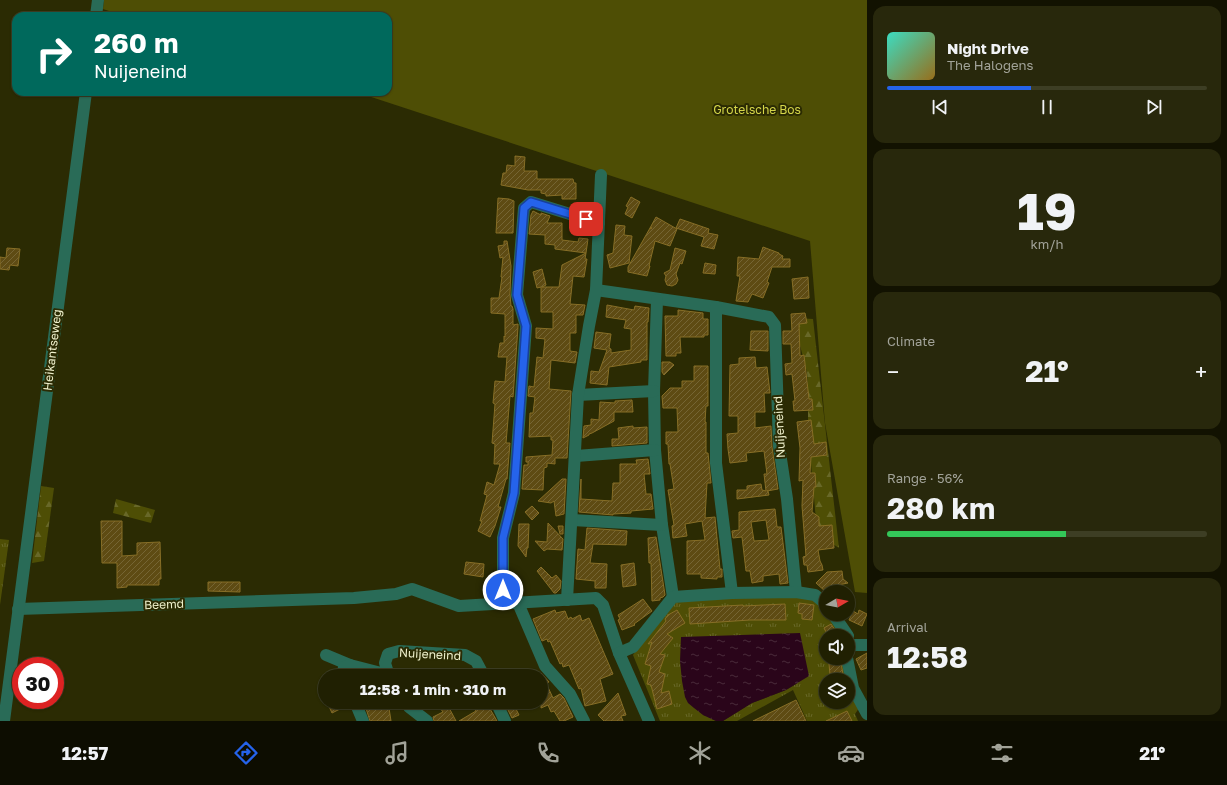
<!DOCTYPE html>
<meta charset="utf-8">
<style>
:root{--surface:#202002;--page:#28280c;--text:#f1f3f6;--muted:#a2a399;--line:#3d3e24;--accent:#2563eb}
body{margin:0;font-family:"Golos Text",sans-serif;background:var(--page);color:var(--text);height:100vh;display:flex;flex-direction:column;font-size:15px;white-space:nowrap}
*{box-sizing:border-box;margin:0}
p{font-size:13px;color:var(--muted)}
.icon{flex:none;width:22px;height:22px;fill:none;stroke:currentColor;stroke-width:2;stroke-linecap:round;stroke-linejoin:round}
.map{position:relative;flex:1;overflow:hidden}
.details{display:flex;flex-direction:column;gap:6px;padding:6px;background:#121201;width:360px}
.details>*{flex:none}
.hud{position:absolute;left:12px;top:12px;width:380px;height:84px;border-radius:12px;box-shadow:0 1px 3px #0004,0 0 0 1px var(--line);background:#00695c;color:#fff;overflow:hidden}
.needle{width:26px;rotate:80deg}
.controls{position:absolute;left:819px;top:585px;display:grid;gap:8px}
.controls a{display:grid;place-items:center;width:36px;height:36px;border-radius:50%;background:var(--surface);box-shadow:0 1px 3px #0004,0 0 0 1px var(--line);font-size:20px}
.speed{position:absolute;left:12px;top:657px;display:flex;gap:8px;font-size:20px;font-weight:700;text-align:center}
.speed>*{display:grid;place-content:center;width:52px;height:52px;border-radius:50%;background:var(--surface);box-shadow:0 1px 3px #0004,0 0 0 1px var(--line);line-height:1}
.speed .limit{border:6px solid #d22;background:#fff;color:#111}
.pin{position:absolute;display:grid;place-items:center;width:34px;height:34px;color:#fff;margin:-17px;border-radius:8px;box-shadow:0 2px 6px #0006}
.me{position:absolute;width:44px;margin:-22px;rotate:0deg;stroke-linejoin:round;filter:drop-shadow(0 0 3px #0008)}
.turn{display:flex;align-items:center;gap:14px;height:84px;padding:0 16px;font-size:18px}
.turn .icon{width:52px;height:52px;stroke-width:2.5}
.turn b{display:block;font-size:28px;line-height:34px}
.big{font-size:30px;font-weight:700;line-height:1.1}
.details .card{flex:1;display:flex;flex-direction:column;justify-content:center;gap:6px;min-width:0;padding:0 14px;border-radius:12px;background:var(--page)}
.details .dial{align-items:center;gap:0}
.dial b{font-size:52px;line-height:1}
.song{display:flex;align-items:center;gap:12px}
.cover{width:48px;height:48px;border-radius:6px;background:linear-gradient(135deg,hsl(170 70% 55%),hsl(40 70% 35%))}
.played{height:4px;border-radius:2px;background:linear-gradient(90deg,var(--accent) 45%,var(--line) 45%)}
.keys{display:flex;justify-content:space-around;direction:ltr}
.heat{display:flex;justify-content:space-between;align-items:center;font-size:22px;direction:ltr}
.charge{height:6px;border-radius:3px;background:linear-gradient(90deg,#34c759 56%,var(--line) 0)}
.trip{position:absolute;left:318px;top:669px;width:230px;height:40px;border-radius:20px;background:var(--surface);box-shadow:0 1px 3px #0004,0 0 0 1px var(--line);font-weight:700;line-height:40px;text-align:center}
.menu{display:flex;height:64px;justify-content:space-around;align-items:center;background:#0d0d01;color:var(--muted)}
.menu .icon{width:28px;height:28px}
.menu .selected{color:var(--accent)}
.menu b{font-size:18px;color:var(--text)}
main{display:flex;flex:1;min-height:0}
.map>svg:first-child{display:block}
.grass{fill:url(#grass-tufts);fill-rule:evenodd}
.forest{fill:url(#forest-firs)}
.green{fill:#4e4e05}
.water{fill:url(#water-ripples)}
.building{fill:url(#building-hatch);stroke:#876e26;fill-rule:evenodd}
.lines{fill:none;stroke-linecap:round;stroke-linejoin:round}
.minor{stroke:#296b57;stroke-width:12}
.route-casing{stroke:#184099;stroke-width:10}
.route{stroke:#2563eb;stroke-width:7}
.labels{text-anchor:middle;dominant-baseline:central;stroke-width:4;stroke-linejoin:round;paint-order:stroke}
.park-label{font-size:12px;fill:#d5d649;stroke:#2b2b03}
.street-label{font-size:12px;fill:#eef0cc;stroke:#2b2b03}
</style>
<main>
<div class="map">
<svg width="867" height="721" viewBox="0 0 867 721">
<defs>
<pattern id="grass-tufts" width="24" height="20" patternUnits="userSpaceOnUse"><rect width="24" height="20" fill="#4e4e05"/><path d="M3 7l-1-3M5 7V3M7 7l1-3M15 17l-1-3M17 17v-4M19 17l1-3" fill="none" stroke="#686828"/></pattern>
<pattern id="forest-firs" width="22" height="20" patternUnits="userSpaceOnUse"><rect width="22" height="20" fill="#4e4e05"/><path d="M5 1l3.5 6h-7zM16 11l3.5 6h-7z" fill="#686828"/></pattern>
<pattern id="water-ripples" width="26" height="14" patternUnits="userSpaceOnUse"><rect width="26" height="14" fill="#2a051a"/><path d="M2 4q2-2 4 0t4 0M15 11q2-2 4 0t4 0" fill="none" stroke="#492a3a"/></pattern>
<pattern id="building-hatch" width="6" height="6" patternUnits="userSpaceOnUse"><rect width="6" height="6" fill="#5e4b13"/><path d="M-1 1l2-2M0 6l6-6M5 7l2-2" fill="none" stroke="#756534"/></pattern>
</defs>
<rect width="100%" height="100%" fill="#2b2b03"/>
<g class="grass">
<polygon points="0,539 9,540 0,605"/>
<path d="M800,592L826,608V614H831L845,636H826V658H845L859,708L855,714L858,721H807L793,690L737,721H723L752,703L786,690L798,683L703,715L716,721H660L633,655L664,609L673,602ZM826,680H848V702H826Z"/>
</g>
<g class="forest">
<polygon points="797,318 813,319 839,548 822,537 816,520 808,430 808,386 807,372 797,334"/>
<polygon points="41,486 54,488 44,561 32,563"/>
<polygon points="116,499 155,510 151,523 113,513"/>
</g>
<polygon class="green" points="104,0 867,0 867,593 855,592 825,423 810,241 356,92 388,92 388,16 124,16 103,9"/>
<polygon class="water" points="800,633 809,676 786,690 752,703 723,721 716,721 703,715 694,708 688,703 685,697 682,681 680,661 681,637"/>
<g class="building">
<polygon points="515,156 525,157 524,171 537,171 537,179 573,179 574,183 576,183 576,199 562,199 562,195 546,196 546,194 541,193 541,190 528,190 501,185 503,173 506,173 507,165 515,166"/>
<polygon points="631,197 640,202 632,218 625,214 628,207 626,206"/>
<polygon points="498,198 509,199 514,201 513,233 496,233"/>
<polygon points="533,211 541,215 541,213 550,216 547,223 562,223 562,240 578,242 579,238 588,239 586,253 555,249 555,245 545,244 545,235 529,234 531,215"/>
<polygon points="656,217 677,229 670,246 655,241 649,266 650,266 647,276 628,272 628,267 650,228 652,228 650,228"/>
<polygon points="680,219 709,229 708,233 718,235 714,249 701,246 704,237 676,228"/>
<polygon points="616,225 625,226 624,235 632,236 629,263 610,268 607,255 613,253"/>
<polygon points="504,241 507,241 511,266 510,294 511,306 512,306 513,309 513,325 518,324 518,327 513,397 510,396 506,443 510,443 507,479 506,479 498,507 501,507 495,526 490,537 478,531 482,521 480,521 487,495 484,494 487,482 494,485 500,464 494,464 495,444 492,443 495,404 493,403 495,381 505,382 507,357 498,357 500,343 504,343 504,336 505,337 505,314 491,313 491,298 499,298 502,277 501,277 503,257 500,258 498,246 504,245"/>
<polygon points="763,247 779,253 779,254 783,256 782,259 790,259 790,267 772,267 767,282 769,283 763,298 752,294 748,302 736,301 740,276 737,276 738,257 759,259"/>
<polygon points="7,248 20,249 18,266 10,265 9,270 0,269 0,257 6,258"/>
<polygon points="675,248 686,251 682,264 680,263 676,274 678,280 676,284 672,286 667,285 665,280 666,276 664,273 670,270"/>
<polygon points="586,253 585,259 587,259 584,277 573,276 570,304 585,305 583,315 576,315 576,333 570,333 570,351 577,352 575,363 551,360 549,389 571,391 567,458 555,458 555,464 547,463 547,467 544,468 543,490 522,489 524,465 528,465 528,462 526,462 526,457 552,455 553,440 551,440 551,436 529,437 530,413 533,413 535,397 528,396 529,386 534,387 537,357 543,358 545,339 536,338 536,328 553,329 553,312 541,312 541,287 537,288 533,272 542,269 546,285 542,287 559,287 562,265"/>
<polygon points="705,263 716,265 715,274 703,273"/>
<polygon points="808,277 809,298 794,299 792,279"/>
<polygon points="607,305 634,310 635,306 649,308 648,322 647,322 647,360 641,360 641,362 609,367 607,385 590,383 591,371 599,372 607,350 594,348 596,332 611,334 609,348 611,349 611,353 631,350 631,329 624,328 626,320 606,317"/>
<polygon points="678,310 703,313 703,319 708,319 708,335 704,335 704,337 680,337 681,353 676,353 676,356 666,356 665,316 678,316"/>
<polygon points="805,313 807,323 799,324 800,356 804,355 809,399 812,399 813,410 794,411 793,401 795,401 792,374 786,375 785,364 792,363 791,344 783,344 783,331 792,331 791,314"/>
<polygon points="751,331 768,331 768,351 750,350"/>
<polygon points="755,357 756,368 767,367 770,393 764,393 765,412 755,412 755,428 771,426 772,447 778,489 767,491 768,491 769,495 737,499 737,490 747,490 747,486 761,484 762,490 766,491 764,474 767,474 764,451 746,453 747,461 730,463 728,449 727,434 738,433 738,416 729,416 730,365 739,364 739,358"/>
<polygon points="662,362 670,362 674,365 664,375 662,372"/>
<polygon points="694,366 708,366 708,406 706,406 705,422 706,422 706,453 708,453 711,483 707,483 705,518 715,517 720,569 722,569 722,577 717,577 717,579 701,578 701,574 687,574 687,541 705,540 702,521 685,524 687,536 673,538 672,526 674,525 668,490 674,489 670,464 669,464 668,444 666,444 666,432 678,432 677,408 663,408 662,396 670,388 682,388 682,381 694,381"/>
<polygon points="632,400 633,412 614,412 614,421 592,433 589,434 589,435 583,438 584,426 591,425 591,419 599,420 600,402 615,403 615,401"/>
<polygon points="811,420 814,444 826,442 827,455 811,457 810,473 815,473 816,487 814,487 812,512 819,517 819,526 832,525 834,548 818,550 820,561 822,565 823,570 808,572 807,565 804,565 803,557 806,556 802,506 803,480 799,481 800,448 797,422"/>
<polygon points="633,426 633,428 647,427 647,443 612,446 612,439 619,439 618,428"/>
<polygon points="648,459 650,474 644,474 646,494 651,494 653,509 631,511 631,513 613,514 613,515 579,512 581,479 581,499 612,501 613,483 620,483 620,464 637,464 636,460"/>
<polygon points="562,479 566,479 564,514 556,516 554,501 551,503 538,501"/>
<polygon points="532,506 539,513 532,520 525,512"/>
<path d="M775,509L777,527H781L788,583L780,584L779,574L763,576V581L752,583L750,571H746L742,537L733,538L732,531L739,530V512ZM766,520L769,540L754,541L751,522Z"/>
<polygon points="101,521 122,521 122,556 137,555 137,543 160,542 161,579 159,579 159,585 127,585 127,587 117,588 117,563 102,563"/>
<polygon points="548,523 563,539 562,550 547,549 544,551 535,541 547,542"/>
<polygon points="519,524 529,524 528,548 527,548 526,557 518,546"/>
<polygon points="558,526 563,526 563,534 560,534"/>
<polygon points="587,528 627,531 626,545 593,544 590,563 607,564 606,588 595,588 595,581 576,579 578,549 585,550"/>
<polygon points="656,537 665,595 663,597 660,598 660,600 652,601 651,563 649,563 648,538"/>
<polygon points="466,562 484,564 483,577 464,574"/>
<polygon points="634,563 636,585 623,587 621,565"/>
<polygon points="541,567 552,578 556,575 561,581 560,589 556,593 554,593 537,571"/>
<polygon points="842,571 843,579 848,583 838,585 831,592 826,592 816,583 827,572"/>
<polygon points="208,582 240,582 240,592 208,591"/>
<polygon points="643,599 652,611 634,624 635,625 622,630 618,620 620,619 618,615 623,612"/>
<polygon points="799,603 814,605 812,620 802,619 802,614 798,613"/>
<polygon points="785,604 786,620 750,620 690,624 689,608 743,605 743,606"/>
<polygon points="555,610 556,613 565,611 568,619 571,617 572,619 580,615 582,621 589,618 613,674 600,679 606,701 585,706 581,688 579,689 569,665 563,667 562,663 560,664 550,641 548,642 547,639 542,641 533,619"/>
<polygon points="677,610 685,623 667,634 673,638 660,654 665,655 659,672 665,674 661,693 669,691 672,704 657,709 651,685 647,684 651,666 645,664 652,642 648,644 666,621 665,619 668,615"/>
<polygon points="859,610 867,614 862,626 849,620 853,611 858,614"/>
<polygon points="831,624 839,636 828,636 824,628"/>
<polygon points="867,653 867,668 861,670 856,659"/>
<polygon points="840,658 843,674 830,675 829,664 832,664 832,659"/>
<polygon points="541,673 549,682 546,683 553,698 560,694 564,698 573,717 564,721 560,721 554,711 551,712 548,705 541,708"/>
<polygon points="618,693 626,715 621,716 623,721 604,721 598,715"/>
<polygon points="796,700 806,721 753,721"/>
<polygon points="327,702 348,702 348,705 332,713"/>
<polygon points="364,702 385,702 386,709 389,708 391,721 370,721"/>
<polygon points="442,702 446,702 456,721 434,721 433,717 443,712 440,708"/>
<polygon points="471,702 486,702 497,721 459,721 476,711"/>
<polygon points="513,703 519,715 512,718 506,706"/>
<polygon points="847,711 852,721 826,721"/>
</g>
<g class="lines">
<g class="minor">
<polyline points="96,16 98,0"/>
<polyline points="596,290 716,307 769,317 775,325 779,446 787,499 796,592"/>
<polyline points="657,300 654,391 655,450 662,525 673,597"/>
<polyline points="716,307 716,463 732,593"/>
<polyline points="578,395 654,391"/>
<polyline points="576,456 655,450"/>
<polyline points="572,520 662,525"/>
<polyline points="567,600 578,395 589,326 596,290 601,175"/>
<polyline points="518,603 545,666 570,694 584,721"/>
<polyline points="503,604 503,538 514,493 526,326 517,295 524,208 531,202 599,223"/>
<polyline points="18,609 354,598 396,594 412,589 459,606 596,598 603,605 619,653 649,721"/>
<polyline points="833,614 848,636"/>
<polyline points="853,645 867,645"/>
<polyline points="619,653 633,647 673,597 732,593 796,592 815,595 826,604"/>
<polyline points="326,655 350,665"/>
<polyline points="847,658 853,688 867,714"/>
<polyline points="344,676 343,673 344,667 350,665 389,675"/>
<polyline points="389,676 385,663 388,654 399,651 465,655 476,661 484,676"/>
<polyline points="355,702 363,721"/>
<polyline points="406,702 409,707 427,721"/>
<polyline points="496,702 505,721"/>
<polyline points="4,721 86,92"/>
</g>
</g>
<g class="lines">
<g class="route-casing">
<polyline id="route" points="503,590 503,538 514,493 526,326 517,295 524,208 531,202 586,219"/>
</g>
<use href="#route" class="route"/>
</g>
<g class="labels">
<g class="park-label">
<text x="757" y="109">Grotelsche Bos</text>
</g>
<g class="street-label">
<text transform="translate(52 350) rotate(-83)">Heikantseweg</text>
<text transform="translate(779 427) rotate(-93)">Nuijeneind</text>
<text transform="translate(164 604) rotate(-2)">Beemd</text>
<text transform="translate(430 654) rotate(3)">Nuijeneind</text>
</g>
</g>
</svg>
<div class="controls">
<a><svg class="needle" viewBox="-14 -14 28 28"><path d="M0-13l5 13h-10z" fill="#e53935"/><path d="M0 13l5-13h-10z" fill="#a2a399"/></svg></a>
<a><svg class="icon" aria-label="sound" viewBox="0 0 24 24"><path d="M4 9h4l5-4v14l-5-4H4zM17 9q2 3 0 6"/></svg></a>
<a><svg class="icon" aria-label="layers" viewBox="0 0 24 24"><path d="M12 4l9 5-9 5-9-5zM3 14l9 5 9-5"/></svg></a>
</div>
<div class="speed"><div class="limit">30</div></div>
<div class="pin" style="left:586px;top:219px;background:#d93025"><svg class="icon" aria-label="arrive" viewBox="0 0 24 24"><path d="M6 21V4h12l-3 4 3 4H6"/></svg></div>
<svg class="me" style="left:503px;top:590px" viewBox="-20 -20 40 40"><circle r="17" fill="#2563eb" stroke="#fff" stroke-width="3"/><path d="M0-11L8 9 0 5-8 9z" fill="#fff"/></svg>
<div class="trip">12:58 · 1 min · 310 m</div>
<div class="hud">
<div class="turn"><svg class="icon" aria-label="right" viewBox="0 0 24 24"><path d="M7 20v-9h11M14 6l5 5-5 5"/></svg><div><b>260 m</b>Nuijeneind</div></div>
</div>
</div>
<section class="details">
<div class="card">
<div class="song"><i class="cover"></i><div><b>Night Drive</b><p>The Halogens</p></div></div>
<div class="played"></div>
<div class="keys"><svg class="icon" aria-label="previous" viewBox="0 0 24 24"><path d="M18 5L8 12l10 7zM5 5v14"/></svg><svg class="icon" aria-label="pause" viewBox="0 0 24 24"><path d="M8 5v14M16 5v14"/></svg><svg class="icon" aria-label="next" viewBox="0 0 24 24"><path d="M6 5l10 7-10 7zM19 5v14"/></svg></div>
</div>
<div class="card dial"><b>19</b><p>km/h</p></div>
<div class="card"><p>Climate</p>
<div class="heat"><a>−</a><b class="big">21°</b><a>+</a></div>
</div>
<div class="card"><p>Range · 56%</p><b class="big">280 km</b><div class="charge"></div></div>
<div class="card"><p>Arrival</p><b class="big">12:58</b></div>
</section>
</main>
<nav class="menu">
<b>12:57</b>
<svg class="icon selected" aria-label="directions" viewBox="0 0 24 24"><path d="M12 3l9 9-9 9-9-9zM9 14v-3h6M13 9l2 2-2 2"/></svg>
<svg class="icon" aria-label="music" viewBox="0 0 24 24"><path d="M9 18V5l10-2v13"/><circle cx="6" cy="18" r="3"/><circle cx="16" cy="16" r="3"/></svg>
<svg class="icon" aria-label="phone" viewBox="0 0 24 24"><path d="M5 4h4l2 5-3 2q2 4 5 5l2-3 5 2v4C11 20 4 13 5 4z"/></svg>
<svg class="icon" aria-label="climate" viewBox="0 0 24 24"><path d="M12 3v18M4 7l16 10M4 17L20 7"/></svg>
<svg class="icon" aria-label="car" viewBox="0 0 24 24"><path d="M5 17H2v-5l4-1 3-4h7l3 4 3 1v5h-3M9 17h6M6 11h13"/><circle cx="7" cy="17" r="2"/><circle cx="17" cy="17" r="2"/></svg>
<svg class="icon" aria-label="filters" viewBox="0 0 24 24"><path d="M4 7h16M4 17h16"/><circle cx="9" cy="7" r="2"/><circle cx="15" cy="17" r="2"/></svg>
<b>21°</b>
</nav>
